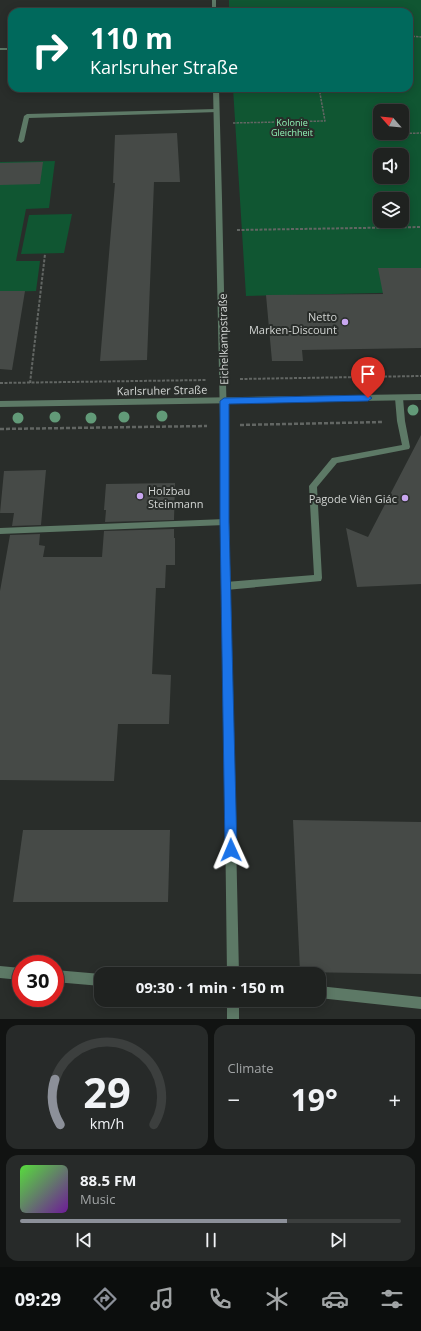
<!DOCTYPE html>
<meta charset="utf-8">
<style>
:root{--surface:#1f2220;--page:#272a29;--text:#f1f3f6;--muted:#a1a4a5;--line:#3c3f3e;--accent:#8c9099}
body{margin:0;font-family:"Open Sans",sans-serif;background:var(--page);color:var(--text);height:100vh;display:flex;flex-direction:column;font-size:15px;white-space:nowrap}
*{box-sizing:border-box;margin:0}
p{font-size:13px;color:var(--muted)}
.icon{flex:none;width:22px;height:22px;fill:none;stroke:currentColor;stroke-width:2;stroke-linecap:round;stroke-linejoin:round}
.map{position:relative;height:1019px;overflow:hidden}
.drawer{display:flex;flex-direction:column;gap:6px;padding:6px;background:#111312;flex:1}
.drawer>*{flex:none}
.guide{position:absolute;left:8px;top:8px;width:405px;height:84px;border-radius:12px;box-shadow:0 2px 10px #0003,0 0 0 1px var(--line);background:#00695c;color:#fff;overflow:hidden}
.needle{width:26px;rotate:297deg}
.buttons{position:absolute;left:373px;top:104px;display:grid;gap:8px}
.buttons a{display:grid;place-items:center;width:36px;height:36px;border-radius:8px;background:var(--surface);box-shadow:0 2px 10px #0003,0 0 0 1px var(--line);font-size:20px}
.speed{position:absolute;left:12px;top:955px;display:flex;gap:8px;font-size:20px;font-weight:700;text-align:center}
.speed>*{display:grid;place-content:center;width:52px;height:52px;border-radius:50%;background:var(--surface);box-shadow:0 2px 10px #0003,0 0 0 1px var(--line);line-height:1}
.speed .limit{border:6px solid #d22;background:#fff;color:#111}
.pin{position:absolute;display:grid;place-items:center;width:34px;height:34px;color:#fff;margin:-41px -17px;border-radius:50% 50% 50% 0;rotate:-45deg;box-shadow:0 0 4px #0007}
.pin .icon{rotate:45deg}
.me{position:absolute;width:44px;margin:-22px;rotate:359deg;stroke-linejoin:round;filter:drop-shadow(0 0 3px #0008)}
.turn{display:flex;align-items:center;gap:14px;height:84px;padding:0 16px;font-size:18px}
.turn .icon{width:52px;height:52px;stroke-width:2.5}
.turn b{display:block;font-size:28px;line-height:34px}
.big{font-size:30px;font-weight:700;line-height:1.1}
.drawer .widget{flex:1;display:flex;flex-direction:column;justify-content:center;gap:6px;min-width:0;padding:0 14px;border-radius:12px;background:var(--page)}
.drawer .dial{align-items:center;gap:0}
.dial svg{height:104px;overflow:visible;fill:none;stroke:var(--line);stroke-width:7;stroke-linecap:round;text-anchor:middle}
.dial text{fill:var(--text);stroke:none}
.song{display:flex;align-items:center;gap:12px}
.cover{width:48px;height:48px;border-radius:6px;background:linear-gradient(135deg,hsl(110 70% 55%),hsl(280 70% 35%))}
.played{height:4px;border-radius:2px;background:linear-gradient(90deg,var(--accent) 70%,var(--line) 70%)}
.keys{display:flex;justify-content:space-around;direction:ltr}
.heat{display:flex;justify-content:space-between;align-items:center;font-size:22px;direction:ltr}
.drawer .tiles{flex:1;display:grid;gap:6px;grid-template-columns:1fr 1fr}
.widget:last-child{grid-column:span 2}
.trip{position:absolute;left:94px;top:967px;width:232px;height:40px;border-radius:12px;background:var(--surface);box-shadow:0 2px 10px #0003,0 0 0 1px var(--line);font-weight:700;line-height:40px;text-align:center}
.tab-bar{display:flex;height:64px;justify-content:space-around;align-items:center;background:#0c0e0d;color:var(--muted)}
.tab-bar .icon{width:28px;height:28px}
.tab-bar .current{color:var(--accent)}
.tab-bar b{font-size:18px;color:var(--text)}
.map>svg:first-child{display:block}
.green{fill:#105632;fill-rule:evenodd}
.building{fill:#464a47}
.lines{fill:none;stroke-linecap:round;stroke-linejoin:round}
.path-far2{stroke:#626663;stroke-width:1.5;stroke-dasharray:2.5 1;stroke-linecap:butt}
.path-far1{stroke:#626663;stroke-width:2;stroke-dasharray:3 1.5;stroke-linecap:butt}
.path{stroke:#626663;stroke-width:2.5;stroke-dasharray:4 2;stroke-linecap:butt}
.service{fill:#5d7966;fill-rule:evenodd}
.minor{fill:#5d7966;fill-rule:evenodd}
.tertiary{fill:#5d7966;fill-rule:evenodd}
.tree{fill:#629a78}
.route{fill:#1a73e8;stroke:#114b97}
.poi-dot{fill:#c8a6ef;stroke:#292d2a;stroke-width:1.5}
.labels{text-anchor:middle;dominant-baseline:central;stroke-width:4;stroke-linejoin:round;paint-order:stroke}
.far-park-label{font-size:9px;fill:#91f4b7;stroke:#292d2a}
.poi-label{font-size:11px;fill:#d2d5d3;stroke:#292d2a;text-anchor:end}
.street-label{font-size:11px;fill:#d2d5d3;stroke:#292d2a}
</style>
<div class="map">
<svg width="421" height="1019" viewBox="0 0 421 1019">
<rect width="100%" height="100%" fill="#292d2a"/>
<g class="green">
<path d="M229,0H421V292L246,296L233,88H409V12H229ZM380,111H402V133H380ZM380,155H402V177H380ZM380,199H402V221H380Z"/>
<polygon points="55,161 49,208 26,209 16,261 40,261 36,291 0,292 0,162"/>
<polygon points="72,214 64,253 21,254 29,215"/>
</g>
<g class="building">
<polygon points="177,133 180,182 154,182 147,360 100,361 115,183 113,183 115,135"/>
<polygon points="43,162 40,184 0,185 0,163"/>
<polygon points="378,268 421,268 421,348 302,350 303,361 272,361 266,295 383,294"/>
<polygon points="0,291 25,291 12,370 0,369"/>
<polygon points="421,435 421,584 357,587 346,528 368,537"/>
<polygon points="46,470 41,525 12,526 14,513 0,513 4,471"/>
<polygon points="175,483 174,520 105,522 106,510 104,510 106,484"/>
<polygon points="174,529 174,538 175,538 175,565 166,565 165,588 156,588 152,674 171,675 169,724 118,724 114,781 0,780 0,591 10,535 40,534 39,545 45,546 43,557 102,557 104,531"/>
<polygon points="293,820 421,822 421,974 300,972"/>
<polygon points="23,830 170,830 168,902 13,902"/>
</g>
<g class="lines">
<g class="path-far2">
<polyline points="409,36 421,37"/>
<polyline points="233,123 325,121 319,88"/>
<polyline points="385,134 421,133"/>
</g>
<g class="path-far1">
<polyline points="237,230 421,227"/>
<polyline points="240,379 421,376"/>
<polyline points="0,383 207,380"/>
<polyline points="30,383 45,254"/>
</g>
<g class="path">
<polyline points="240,425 383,422"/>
<polyline points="0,429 207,426"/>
</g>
<g class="service">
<polygon points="216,109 219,111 218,112 29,118 24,141 21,143 18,141 24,116 27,114"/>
<polygon points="399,395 403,398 405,421 410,447 409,449 337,463 317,487 322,578 321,581 226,590 223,589 222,586 223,583 226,582 314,575 309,486 332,458 402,445 397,421 395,398"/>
<polygon points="225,519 228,520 229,522 228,524 225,525 0,534 0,528"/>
<polygon points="0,966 21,968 21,980 0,978"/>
<polygon points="55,970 101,974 101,986 55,982"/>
<polygon points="319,986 421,997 421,1009 319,998"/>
</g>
<g class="minor">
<rect x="212" y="0" width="4" height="12"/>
<rect x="0" y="48" width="12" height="2"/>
<polygon points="213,88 219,88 222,199 239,974 227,974 220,420"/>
<rect x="227" y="1000" width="12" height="19"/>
</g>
<polygon class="tertiary" points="421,394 421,400 0,407 0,401"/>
</g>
<g class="tree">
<circle cx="413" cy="410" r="5.5"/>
<circle cx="162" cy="416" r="5.5"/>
<circle cx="55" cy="417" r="5.5"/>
<circle cx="124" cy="417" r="5.5"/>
<circle cx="18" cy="418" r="5.5"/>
<circle cx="91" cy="418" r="5.5"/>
</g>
<polygon class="route" points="368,395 372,398 368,401 229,404 229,522 237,850 235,854 231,856 227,854 225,850 220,522 220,401 224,398"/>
<g class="poi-dot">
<circle cx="345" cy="322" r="4"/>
<circle cx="140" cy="496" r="4"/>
<circle cx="405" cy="498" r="4"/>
</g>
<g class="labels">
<g class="far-park-label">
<text x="292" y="122">Kolonie<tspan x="292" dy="10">Gleichheit</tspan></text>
</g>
<g class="poi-label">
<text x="337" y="316">Netto<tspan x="337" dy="13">Marken-Discount</tspan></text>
<text x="148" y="490" text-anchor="start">Holzbau<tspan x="148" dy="13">Steinmann</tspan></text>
<text x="397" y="498">Pagode Viên Giác</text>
</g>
<g class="street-label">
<text transform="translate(223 339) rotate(-91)">Eichelkampstraße</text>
<text transform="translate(162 390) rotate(-1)">Karlsruher Straße</text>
</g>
</g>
</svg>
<div class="buttons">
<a><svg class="needle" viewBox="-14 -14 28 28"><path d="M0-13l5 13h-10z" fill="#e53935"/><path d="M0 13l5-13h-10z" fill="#a1a4a5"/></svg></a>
<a><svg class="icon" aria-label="sound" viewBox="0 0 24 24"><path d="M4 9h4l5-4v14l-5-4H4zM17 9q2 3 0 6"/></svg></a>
<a><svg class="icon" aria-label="layers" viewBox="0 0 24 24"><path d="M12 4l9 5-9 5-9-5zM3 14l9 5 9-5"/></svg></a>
</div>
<div class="speed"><div class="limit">30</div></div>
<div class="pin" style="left:368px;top:398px;background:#d93025"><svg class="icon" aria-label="arrive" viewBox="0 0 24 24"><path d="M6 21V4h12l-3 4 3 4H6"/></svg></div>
<svg class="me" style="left:231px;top:850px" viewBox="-20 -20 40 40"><path d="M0-17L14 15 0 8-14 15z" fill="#1a73e8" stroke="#fff" stroke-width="4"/></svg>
<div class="trip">09:30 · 1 min · 150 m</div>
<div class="guide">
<div class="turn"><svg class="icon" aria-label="right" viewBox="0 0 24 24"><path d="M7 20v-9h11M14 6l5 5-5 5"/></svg><div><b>110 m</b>Karlsruher Straße</div></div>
</div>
</div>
<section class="drawer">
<div class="tiles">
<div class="widget dial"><svg viewBox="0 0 100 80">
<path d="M14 69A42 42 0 1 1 86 69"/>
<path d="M14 69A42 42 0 0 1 10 34" stroke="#8c9099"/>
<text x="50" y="56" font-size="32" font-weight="700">29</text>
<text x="50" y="72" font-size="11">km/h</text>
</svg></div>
<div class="widget"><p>Climate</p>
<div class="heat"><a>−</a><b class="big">19°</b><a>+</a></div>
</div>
<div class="widget">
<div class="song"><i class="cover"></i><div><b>88.5 FM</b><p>Music</p></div></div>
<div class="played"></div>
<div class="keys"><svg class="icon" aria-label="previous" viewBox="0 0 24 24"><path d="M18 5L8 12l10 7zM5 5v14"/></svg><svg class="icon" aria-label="pause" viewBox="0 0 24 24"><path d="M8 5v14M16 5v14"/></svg><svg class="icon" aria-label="next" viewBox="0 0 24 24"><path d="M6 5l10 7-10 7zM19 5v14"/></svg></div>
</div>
</div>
</section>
<nav class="tab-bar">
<b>09:29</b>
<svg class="icon current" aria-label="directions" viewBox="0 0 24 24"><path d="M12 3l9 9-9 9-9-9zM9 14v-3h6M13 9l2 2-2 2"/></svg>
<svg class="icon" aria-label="music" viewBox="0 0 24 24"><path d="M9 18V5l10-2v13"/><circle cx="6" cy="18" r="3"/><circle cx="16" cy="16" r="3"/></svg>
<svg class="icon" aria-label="phone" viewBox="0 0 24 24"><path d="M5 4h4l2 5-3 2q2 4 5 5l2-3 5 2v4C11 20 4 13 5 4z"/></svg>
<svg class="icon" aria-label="climate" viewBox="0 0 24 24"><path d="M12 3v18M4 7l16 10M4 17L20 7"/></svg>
<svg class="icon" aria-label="car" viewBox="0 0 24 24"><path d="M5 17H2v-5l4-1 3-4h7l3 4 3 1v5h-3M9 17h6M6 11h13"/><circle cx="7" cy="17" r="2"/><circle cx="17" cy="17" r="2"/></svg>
<svg class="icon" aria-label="filters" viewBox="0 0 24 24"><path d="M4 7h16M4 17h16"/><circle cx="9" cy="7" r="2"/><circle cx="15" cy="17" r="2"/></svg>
</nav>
